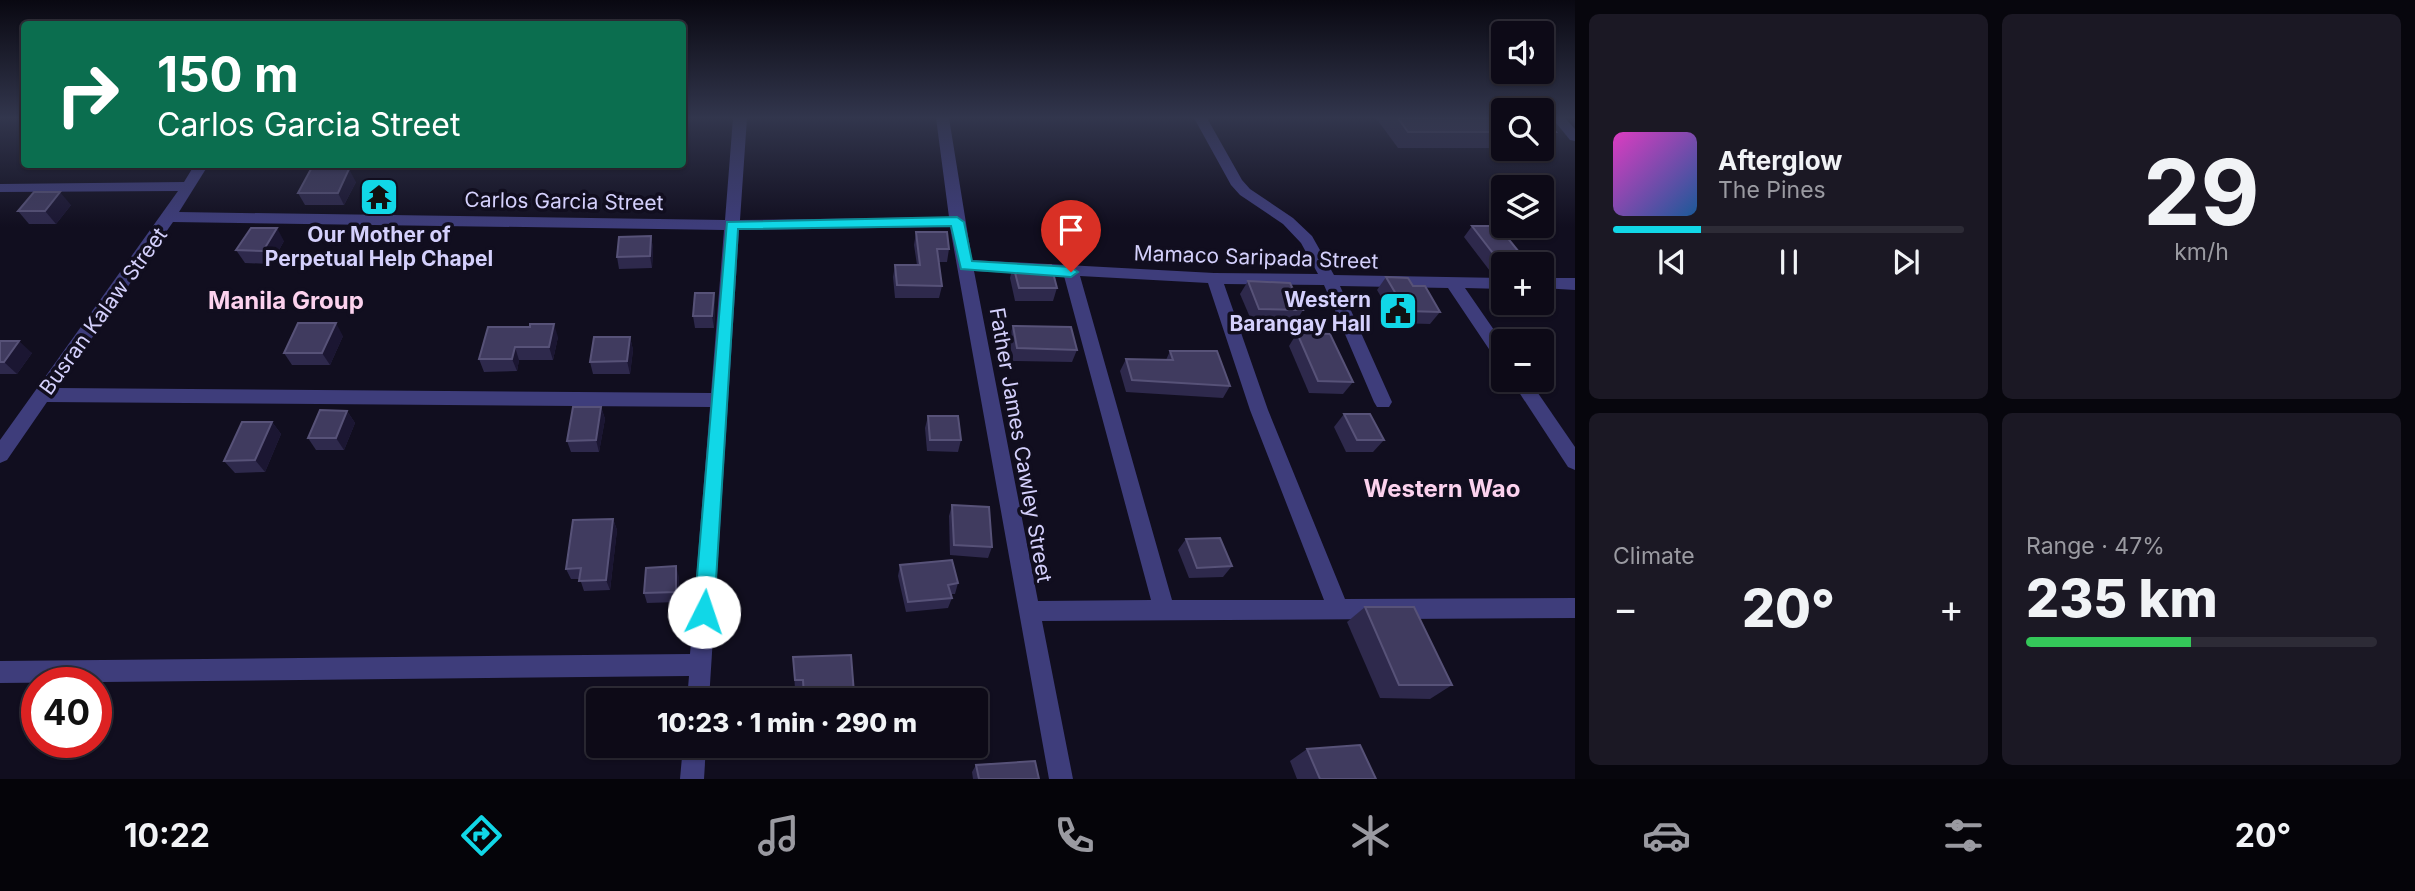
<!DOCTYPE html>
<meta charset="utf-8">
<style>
:root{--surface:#0d0a17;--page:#1b1824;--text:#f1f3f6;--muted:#9a9aa1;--line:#2d2b36;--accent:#11d7e7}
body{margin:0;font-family:Inter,sans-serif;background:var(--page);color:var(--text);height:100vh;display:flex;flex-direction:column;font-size:26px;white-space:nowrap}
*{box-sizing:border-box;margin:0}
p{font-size:23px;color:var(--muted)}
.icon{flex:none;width:38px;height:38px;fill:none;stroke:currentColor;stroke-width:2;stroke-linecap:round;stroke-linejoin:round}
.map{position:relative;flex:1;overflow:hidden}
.side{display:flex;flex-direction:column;gap:14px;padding:14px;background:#07060d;width:840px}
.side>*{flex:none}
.guide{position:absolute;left:21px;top:21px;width:665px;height:147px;border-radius:7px;box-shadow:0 2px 5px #0004,0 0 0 2px var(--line);background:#0b6e4f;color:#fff;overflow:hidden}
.buttons{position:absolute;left:1491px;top:21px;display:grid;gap:14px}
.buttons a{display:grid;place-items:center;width:63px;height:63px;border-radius:7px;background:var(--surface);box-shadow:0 2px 5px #0004,0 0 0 2px var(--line);font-size:35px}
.speed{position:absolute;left:21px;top:667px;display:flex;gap:14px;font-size:35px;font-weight:700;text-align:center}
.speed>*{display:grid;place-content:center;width:91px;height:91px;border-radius:50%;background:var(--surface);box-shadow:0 2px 5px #0004,0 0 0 2px var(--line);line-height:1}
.speed .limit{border:10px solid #d22;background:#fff;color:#111}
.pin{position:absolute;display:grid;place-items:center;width:60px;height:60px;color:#fff;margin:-72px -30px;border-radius:50% 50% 50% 0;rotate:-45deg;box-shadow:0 0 7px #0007}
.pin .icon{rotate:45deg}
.me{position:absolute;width:77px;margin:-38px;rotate:4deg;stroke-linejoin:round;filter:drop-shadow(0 0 5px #0008)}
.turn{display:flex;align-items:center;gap:24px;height:147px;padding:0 21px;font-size:32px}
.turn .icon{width:91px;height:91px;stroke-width:2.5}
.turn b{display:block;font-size:49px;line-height:60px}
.big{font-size:52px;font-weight:800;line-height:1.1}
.side .card{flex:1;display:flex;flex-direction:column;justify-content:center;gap:10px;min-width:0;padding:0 24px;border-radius:10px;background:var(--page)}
.side .dial{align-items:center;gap:0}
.dial b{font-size:91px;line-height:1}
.song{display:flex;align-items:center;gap:21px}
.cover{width:84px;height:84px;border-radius:10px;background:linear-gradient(135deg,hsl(310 70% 55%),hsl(210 70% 35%))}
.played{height:7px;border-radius:4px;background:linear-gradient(90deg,var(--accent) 25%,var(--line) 25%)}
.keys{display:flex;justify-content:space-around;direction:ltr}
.heat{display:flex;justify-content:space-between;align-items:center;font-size:38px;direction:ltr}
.charge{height:10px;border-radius:5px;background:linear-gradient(90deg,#34c759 47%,var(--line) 0)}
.side .tiles{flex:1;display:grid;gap:14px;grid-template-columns:repeat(2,1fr)}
.trip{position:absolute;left:586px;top:688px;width:402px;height:70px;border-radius:7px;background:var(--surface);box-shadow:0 2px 5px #0004,0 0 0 2px var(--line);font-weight:800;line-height:70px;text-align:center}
.menu{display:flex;height:112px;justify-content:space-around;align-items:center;background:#050409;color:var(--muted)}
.menu .icon{width:49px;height:49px}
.menu .on{color:var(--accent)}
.menu b{font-size:32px;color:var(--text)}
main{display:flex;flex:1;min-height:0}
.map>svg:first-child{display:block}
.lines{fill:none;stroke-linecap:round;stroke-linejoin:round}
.minor{fill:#3e3d7b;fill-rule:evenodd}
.wall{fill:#2e294c}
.shaded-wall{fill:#1b1632}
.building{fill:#403b5f;stroke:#575278;stroke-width:2}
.route{fill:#11d7e7;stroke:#0b8c96;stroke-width:2}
.labels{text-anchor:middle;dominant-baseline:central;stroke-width:7;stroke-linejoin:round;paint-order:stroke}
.street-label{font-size:21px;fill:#d4d0fc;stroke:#110e1f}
.poi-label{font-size:21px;font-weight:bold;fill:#d4d0fc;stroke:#110e1f}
.quarter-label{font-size:24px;font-weight:bold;fill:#fcd2ee;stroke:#110e1f}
</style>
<main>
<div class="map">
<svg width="1575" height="779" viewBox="0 0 1575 779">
<rect width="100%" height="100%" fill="#110e1f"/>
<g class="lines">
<g class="minor">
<path d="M733,118H747L740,220L949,217L936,118H949L972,260L1214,273L1318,274L1301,243L1283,224L1240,195L1231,185L1194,118H1207L1242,180L1250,189L1293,218L1312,236L1334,275L1503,278V289L1465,288L1503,343V362L1497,361L1448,288L1340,286L1392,402L1389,407H1377L1374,402L1324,285L1224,284L1268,410L1345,599L1575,598V618L1042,621L1073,779H1049L950,227L739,230L709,700H687L689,676L0,683V661L690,654L710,407L47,402L7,460L0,463V440L178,191L0,192V184L184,182L195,164H209L179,212L725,220ZM173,222L724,230L711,393L57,388ZM974,271L1064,276L1151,600L1038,601ZM1080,276L1208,283L1250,410L1324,600H1172Z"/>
<polygon points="1552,118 1565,118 1575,129 1575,141 1570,140"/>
<polygon points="1542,278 1575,278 1575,290 1542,288"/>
<polygon points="1511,380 1529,380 1575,447 1575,470 1568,467"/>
<polygon points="683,746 706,746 704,779 680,779"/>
</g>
</g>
<g class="wall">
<polygon points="1376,118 1503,118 1503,148 1398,148"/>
<polygon points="1542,118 1556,132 1543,148 1542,148"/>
<polygon points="356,182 344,205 305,205 298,193"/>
<polygon points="71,205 56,224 29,224 18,211"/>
<polygon points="1472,226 1519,252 1503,264 1503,276 1493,275 1464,237"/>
<polygon points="916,232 949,249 947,262 939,262 942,286 939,298 895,298 893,277 895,265 917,265 914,245"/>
<polygon points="651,236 653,249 652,268 619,269 617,257"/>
<polygon points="284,241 271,264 245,263 236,250"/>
<polygon points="1013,265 1057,288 1053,301 1015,301 1010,278"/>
<polygon points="1386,277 1413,286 1440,312 1430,324 1397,323 1377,290"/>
<polygon points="1248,281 1303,310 1295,323 1252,322 1240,294"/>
<polygon points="1542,288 1550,298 1540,308 1518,308 1514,303 1542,303"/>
<polygon points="714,293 715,306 714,328 695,328 693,316"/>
<polygon points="1013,326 1077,350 1072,362 1013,361 1009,338"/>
<polygon points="488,327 558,337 553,360 519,360 517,371 484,372 479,359"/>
<polygon points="1297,333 1353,382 1343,394 1309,393 1289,346"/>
<polygon points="343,336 330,365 292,365 284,353"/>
<polygon points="630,337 633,350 630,374 593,374 590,362"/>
<polygon points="0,341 32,353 17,374 0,374"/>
<polygon points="1170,351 1230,386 1223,398 1126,392 1120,371 1126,359 1166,360"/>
<polygon points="601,407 605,419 599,452 571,452 567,441"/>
<polygon points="347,411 355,423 344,450 316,450 308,438"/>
<polygon points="1344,414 1384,440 1373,452 1346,452 1334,427"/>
<polygon points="928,416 961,440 958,452 927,451 925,428"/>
<polygon points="272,422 281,434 265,472 235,473 224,461"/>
<polygon points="952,505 992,547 988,558 950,555 949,516"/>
<polygon points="613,519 617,530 610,590 584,591 580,579 571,579 566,569"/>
<polygon points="1186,539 1232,566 1223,577 1189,578 1178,550"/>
<polygon points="900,565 958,583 955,594 951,594 952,598 948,608 906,612 898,576"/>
<polygon points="679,577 678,602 647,603 644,593"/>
<polygon points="1365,607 1452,685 1430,699 1380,698 1347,622"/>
<polygon points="793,657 854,693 853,700 803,700 803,689 795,689"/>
<polygon points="1307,749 1376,779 1297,779 1290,761"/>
<polygon points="976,765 1039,779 973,779 972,772"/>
</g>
<g class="shaded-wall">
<polygon points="349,169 356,182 344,205 338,193"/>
<polygon points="60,192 71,205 56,224 45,211"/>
<polygon points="277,228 284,241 271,264 263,251"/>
<polygon points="651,236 653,249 652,268 650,256"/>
<polygon points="714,293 715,306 714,328 712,316"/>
<polygon points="336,323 343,336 330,365 322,353"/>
<polygon points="554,324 558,337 553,360 549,347"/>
<polygon points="630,337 633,350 630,374 627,361"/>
<polygon points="19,341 32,353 17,374 4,362"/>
<polygon points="515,347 519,360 517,371 512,359"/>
<polygon points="601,407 605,419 599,452 596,440"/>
<polygon points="347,411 355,423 344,450 336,438"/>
<polygon points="272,422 281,434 265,472 255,460"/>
<polygon points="613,519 617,530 610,590 606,580"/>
<polygon points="676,566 679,577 678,602 676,592"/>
</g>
<g class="building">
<polygon points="1398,118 1503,118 1503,132 1408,132"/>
<polygon points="1542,118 1544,118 1556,132 1542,132"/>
<polygon points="311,169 349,169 338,193 298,193"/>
<polygon points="34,192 60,192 45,211 18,211"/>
<polygon points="1472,226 1498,226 1519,252 1513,252 1523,264 1502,265"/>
<polygon points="251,228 277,228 263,251 236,250"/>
<polygon points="916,232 947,232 949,249 937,249 942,286 897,285 895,265 920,265"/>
<polygon points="651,236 650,256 617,257 619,237"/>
<polygon points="1013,265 1051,265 1057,288 1019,288"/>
<polygon points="1386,277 1408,278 1413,286 1425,286 1440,312 1406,311"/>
<polygon points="1248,281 1290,283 1303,310 1259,309"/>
<polygon points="1542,288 1550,298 1542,298"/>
<polygon points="695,293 714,293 712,316 693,316"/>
<polygon points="298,323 336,323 322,353 284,353"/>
<polygon points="530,324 554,324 549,347 515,347 512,359 479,359 488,327 530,327"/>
<polygon points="1013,326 1071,327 1077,350 1017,348"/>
<polygon points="1297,333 1330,334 1353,382 1318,381"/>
<polygon points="594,337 630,337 627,361 590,362"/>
<polygon points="0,341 19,341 4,362 0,362"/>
<polygon points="1170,351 1217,351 1230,386 1132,380 1126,359 1173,360"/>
<polygon points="573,407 601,407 596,440 567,441"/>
<polygon points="320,410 347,411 336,438 308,438"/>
<polygon points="1344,414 1370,414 1384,440 1357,440"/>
<polygon points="928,416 958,416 961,440 930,440"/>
<polygon points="242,422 272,422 255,460 224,461"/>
<polygon points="952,505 989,507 992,547 954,545"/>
<polygon points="613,519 606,580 579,581 581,568 566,569 573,520"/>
<polygon points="1220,538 1232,566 1197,568 1186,539"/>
<polygon points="952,560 958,583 948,585 952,598 908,602 900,565"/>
<polygon points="676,566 676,592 644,593 646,568"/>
<polygon points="1365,607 1414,607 1452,685 1399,685"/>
<polygon points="851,655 854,693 804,696 803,680 795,680 793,657"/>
<polygon points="1360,745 1376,779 1320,779 1307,749"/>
<polygon points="1035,761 1039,779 979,779 976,765"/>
</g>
<linearGradient id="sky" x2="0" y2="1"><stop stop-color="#090811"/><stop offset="0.52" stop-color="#32364d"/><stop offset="1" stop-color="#32364d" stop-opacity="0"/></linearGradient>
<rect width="1575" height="227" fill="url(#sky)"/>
<polygon class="route" points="957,217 964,222 972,261 1071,267 1078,272 1071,277 961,269 951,226 738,229 714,612 711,619 704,621 697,619 694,612 727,222"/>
<defs>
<g id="temple-square" transform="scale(2.0125)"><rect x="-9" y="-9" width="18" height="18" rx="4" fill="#11d7e7" stroke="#110e1f"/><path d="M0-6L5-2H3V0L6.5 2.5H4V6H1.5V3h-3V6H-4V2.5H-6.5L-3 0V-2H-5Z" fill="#111"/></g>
<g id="civic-square" transform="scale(2.0125)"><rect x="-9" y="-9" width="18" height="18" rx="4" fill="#11d7e7" stroke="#110e1f"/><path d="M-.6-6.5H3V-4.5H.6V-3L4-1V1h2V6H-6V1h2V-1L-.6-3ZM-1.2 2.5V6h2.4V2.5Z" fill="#111"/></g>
</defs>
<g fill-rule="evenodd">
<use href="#temple-square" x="379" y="197"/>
<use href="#civic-square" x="1398" y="311"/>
</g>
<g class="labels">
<g class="street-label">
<text transform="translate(564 201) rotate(1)">Carlos Garcia Street</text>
<text transform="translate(1256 257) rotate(2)">Mamaco Saripada Street</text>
<text transform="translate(103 311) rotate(-54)">Busran Kalaw Street</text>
<text transform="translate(1021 445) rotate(80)">Father James Cawley Street</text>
</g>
<g class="poi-label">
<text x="379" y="234">Our Mother of<tspan x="379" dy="24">Perpetual Help Chapel</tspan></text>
<text x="1371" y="299" text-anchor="end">Western<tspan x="1371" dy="24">Barangay Hall</tspan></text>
</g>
<g class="quarter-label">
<text x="286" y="300">Manila Group</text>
<text x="1442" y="488">Western Wao</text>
</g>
</g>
</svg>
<div class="buttons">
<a><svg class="icon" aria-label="sound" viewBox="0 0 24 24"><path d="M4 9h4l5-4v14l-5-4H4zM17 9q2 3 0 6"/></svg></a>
<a><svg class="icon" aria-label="search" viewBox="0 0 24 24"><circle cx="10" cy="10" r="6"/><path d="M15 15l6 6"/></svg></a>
<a><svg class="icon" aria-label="layers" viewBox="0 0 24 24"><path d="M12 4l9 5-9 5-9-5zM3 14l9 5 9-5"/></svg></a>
<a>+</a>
<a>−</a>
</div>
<div class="speed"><div class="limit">40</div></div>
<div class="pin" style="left:1071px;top:272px;background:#d93025"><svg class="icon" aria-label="arrive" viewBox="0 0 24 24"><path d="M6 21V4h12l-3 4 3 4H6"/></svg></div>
<svg class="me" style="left:704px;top:612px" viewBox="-20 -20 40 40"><circle r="19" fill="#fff"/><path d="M0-13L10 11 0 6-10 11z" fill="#11d7e7"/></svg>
<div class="trip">10:23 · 1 min · 290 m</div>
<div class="guide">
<div class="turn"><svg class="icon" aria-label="right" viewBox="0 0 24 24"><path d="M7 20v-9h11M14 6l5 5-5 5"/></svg><div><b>150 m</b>Carlos Garcia Street</div></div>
</div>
</div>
<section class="side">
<div class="tiles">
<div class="card">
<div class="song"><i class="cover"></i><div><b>Afterglow</b><p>The Pines</p></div></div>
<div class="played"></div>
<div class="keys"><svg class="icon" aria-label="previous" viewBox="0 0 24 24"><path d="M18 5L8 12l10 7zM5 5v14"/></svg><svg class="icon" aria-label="pause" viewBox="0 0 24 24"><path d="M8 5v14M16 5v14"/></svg><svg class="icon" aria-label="next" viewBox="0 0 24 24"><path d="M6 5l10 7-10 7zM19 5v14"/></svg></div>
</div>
<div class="card dial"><b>29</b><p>km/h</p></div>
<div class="card"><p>Climate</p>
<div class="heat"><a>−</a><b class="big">20°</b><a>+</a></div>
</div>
<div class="card"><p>Range · 47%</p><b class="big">235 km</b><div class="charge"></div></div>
</div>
</section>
</main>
<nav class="menu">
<b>10:22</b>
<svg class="icon on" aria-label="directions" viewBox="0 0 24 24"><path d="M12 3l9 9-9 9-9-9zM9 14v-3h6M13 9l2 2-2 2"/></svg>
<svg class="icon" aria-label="music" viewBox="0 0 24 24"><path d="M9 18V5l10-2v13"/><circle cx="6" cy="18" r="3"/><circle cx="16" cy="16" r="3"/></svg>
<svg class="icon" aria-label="phone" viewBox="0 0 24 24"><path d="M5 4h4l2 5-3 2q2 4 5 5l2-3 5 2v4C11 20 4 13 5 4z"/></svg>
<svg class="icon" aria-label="climate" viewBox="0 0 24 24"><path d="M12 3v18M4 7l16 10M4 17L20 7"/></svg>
<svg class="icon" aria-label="car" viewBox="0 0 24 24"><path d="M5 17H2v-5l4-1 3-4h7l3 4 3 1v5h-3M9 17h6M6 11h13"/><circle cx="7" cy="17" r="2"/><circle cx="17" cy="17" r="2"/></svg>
<svg class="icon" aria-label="filters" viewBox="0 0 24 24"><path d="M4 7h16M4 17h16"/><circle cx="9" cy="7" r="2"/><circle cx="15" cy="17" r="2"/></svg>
<b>20°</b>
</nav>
